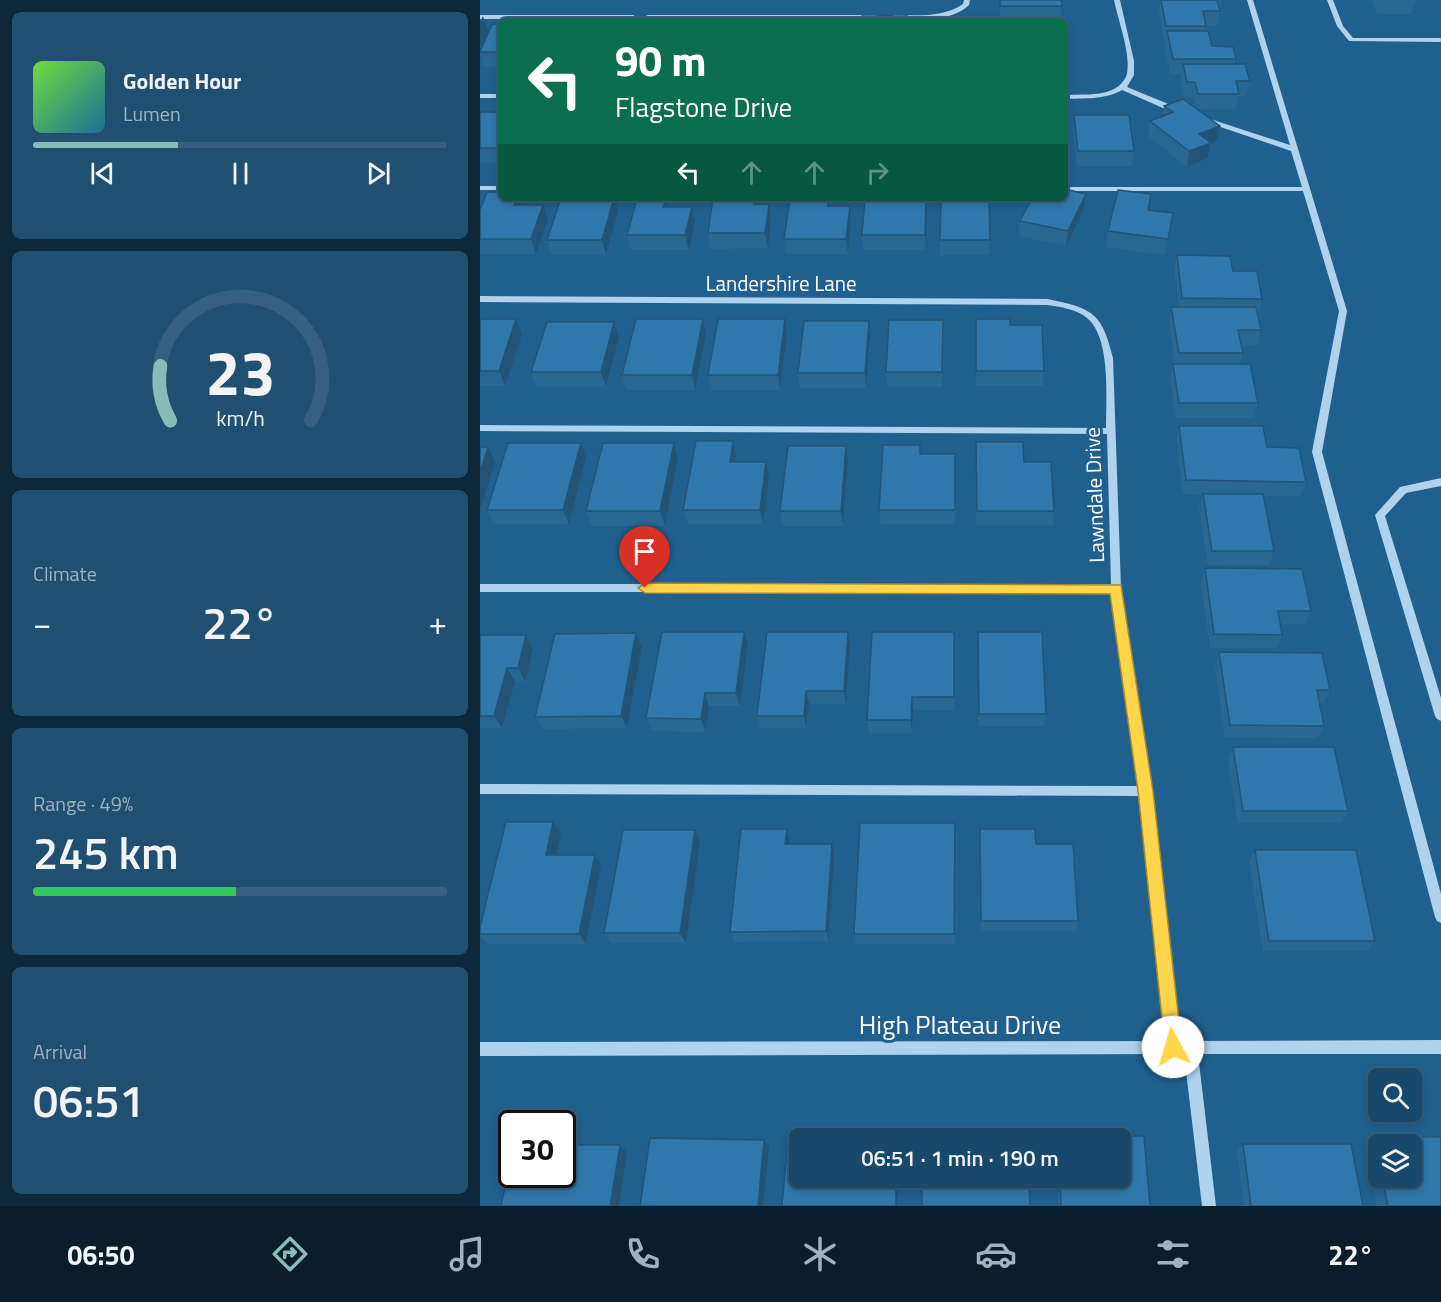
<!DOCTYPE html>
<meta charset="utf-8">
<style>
:root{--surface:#18486a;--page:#214f70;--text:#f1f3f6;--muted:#9fb2c1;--line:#36607e;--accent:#8bbbb9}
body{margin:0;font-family:"Titillium Web",sans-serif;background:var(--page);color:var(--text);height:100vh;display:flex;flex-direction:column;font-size:22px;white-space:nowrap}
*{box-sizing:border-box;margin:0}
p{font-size:20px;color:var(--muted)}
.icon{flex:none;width:33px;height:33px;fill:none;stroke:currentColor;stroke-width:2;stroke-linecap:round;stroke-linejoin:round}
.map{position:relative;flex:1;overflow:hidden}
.side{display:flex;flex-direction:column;gap:12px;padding:12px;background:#0d283a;width:480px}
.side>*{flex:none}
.hud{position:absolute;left:18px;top:18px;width:570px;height:183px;border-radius:9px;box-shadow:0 3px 9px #0003,0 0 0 2px var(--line);background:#0b6e4f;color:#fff;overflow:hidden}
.controls{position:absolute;left:888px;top:1068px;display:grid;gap:12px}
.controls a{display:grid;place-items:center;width:54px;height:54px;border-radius:9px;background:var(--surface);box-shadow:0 3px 9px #0003,0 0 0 2px var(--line);font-size:30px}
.speed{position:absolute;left:18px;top:1110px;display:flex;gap:12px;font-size:30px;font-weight:700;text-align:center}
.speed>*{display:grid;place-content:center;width:78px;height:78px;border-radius:50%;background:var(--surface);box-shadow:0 3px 9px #0003,0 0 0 2px var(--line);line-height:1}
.speed .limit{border:3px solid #111;border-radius:9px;background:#fff;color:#111}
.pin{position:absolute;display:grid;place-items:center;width:51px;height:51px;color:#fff;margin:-62px -26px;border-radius:50% 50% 50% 0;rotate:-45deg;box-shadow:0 0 6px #0007}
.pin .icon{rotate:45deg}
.me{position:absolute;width:66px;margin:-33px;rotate:354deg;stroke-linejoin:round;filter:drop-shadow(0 0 4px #0008)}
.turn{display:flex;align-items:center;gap:21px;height:126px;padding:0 18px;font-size:27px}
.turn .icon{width:78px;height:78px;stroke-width:2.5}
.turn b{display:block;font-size:42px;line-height:51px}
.lanes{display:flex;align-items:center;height:57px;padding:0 18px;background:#0003;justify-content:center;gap:30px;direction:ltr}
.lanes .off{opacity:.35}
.big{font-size:45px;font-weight:600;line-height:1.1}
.side .card{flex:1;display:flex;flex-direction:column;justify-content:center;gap:9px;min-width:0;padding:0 21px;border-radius:9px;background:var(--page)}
.side .dial{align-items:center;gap:0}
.dial svg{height:156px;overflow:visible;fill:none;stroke:var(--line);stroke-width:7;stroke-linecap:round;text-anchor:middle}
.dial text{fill:var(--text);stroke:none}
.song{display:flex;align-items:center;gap:18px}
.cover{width:72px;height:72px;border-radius:9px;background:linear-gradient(135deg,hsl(100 70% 55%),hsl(200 70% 35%))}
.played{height:6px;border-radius:3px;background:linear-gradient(90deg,var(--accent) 35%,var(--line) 35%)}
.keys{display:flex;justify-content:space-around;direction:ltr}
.heat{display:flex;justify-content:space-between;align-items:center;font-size:33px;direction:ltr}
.charge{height:9px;border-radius:4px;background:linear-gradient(90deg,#34c759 49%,var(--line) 0)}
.trip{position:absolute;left:309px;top:1128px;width:342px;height:60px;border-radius:9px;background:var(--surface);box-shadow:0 3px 9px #0003,0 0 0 2px var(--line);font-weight:600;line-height:60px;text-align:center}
.tab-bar{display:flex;height:96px;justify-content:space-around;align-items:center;background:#0a1d2a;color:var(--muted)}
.tab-bar .icon{width:42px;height:42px}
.tab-bar .selected{color:var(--accent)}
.tab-bar b{font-size:27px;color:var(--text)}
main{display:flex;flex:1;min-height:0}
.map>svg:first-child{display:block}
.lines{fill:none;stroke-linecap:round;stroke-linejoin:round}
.minor{fill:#afd3ec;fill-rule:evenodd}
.wall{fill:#296793;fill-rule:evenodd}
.shaded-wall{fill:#225478}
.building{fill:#3078ab;stroke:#225478;stroke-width:1.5}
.route{fill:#ffd54a;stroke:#a68a30;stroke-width:1.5}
.labels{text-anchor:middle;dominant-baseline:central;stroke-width:6;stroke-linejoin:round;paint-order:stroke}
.street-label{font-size:21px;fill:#fff;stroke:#20608e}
.near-street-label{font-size:26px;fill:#fff;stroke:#20608e}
</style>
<main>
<section class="side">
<div class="card">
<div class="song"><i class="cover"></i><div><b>Golden Hour</b><p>Lumen</p></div></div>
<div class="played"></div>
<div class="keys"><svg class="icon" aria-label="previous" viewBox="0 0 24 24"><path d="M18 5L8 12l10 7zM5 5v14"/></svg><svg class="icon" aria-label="pause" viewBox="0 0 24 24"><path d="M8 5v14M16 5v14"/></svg><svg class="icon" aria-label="next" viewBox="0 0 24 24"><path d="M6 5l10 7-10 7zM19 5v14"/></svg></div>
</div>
<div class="card dial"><svg viewBox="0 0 100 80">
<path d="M14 69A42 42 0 1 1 86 69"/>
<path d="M14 69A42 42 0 0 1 9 41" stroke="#8bbbb9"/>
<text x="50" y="56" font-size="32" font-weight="700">23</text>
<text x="50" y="72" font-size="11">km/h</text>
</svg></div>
<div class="card"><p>Climate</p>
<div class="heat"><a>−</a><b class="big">22°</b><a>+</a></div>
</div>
<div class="card"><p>Range · 49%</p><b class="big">245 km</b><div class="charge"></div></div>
<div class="card"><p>Arrival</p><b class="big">06:51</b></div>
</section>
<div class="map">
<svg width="961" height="1206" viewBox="0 0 961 1206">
<rect width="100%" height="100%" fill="#20608e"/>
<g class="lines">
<g class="minor">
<path d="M484,0H490L489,5C470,23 439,18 414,19L411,17L414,15C437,15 463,18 483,4Z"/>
<path d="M634,0H640L654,61V75L647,87L698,108V112H692L642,90C625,100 603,98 585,99V95C600,94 618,96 632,90C639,87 645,81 647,74C651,54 638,20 634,0Z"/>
<polygon points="767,0 773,0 867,311 842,452 961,894 961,923 957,921 955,917 832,452 859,311 823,191 585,191 585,187 822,187 811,151 720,120 727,118 810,145"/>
<polygon points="847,0 853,0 863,26 873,38 961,38 961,42 869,41 857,26"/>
<polygon points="0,15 153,15 156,17 153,19 0,19"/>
<polygon points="168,15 396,15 399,17 396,19 166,18 166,16"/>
<rect x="0" y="94" width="21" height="4"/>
<rect x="0" y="186" width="21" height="4"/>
<path d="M0,296L567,299C612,308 622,312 633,358L641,588L672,791L699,1041L961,1040V1054H718L736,1206H722L704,1054L0,1056V1042L686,1041L661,796L0,794V784L659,786L631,592H0V584H631L627,434L0,431V425L626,428C626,399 631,337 607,318C597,309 580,307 567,305L0,302Z"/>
<polygon points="961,478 961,486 926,493 905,516 961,698 961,721 957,719 955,716 895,515 920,487"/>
</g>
</g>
<g class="wall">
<polygon points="520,0 581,0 581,21 520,20"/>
<polygon points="679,0 742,0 737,26 726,26 725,31 732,46 756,59 754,64 770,81 766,96 758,96 756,109 716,109 740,126 737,141 730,144 728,158 707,167 668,136 670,121 683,116 684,106 715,108 713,97 704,97 701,79 701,74 690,74 685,46 686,41 684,41 679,14 680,7"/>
<polygon points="892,0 942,0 936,1 931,14 897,14"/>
<polygon points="21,24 21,67 4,67 0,54 0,51"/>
<polygon points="585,29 588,51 587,66 585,66"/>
<rect x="0" y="112" width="21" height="51"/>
<polygon points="594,115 654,151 652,166 597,166 593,130"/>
<polygon points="585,129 587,145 585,160"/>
<polygon points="606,194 604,209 586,246 539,236 540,221"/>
<polygon points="21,198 41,198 43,205 63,205 68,220 56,254 0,254 0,210"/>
<polygon points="81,198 135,198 138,211 126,255 72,255 67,240"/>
<polygon points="276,198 276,204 291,219 288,248 231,249 228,233"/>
<polygon points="350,206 371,221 368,254 306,254 304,239"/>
<polygon points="669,210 693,213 685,255 626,247 628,231"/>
<polygon points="447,213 446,250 383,250 382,235"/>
<polygon points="215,222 209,250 151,250 147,235"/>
<polygon points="460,240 510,240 509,255 460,255"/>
<polygon points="697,255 753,271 782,299 778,314 777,314 781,330 777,345 762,345 763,353 760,364 778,403 774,418 696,418 690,379 693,364 695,364 689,322 691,307 699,307 694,270"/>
<polygon points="0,319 42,334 25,386 0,386"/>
<polygon points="223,319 226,334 215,390 147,390 142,375"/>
<polygon points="496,319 530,325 564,371 563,386 496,386"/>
<polygon points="463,320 462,387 407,387 406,372"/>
<polygon points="134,322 139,337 126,387 57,387 51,372"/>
<polygon points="307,334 300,390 232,390 228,375"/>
<polygon points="390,336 386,388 320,388 318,373"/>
<polygon points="699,426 787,447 826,482 820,496 783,496 794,551 789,565 728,565 719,508 723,495 703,494 696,440"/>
<polygon points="253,441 256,456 255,462 286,462 289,477 283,524 208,524 203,510"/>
<polygon points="194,443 198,458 185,526 112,526 106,511"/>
<polygon points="366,446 368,461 363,526 303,526 300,511"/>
<polygon points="440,454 475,454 475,524 401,524 399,510"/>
<polygon points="106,457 89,524 14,524 7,510"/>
<polygon points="496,457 574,511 573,525 496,525"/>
<polygon points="725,568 831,611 825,624 801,624 802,635 797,648 730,648 721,582"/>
<polygon points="474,632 474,710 433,710 432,733 389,733 387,720"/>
<polygon points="156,633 162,647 147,728 62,729 55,717"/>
<polygon points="0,635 46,635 53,649 45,681 35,681 22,728 0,728"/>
<polygon points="268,645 260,706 229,706 226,732 172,731 166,718"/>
<polygon points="370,645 366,704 329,704 326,728 281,728 277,716"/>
<polygon points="498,645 566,714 564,726 498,726"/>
<polygon points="739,652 850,690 844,703 839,703 844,726 837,738 745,737 735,666"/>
<polygon points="753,747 868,811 861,823 758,823 748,759"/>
<polygon points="475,823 475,944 376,944 374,934"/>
<polygon points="500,829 556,844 598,921 596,931 501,931"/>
<polygon points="81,834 76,855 121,866 106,944 8,944 0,936 0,927"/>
<polygon points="310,840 310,844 352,844 354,856 349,941 254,942 250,932"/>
<polygon points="220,842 206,943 131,943 124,933"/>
<polygon points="775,850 895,941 887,951 783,951 769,861"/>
<polygon points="578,1136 664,1136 670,1206 579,1206 577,1178 640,1178 640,1138 577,1138"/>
<path d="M894,1137L961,1206H897L886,1144ZM898,1144L932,1178H898Z"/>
<polygon points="763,1144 883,1206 764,1206 757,1150"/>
</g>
<g class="shaded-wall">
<polygon points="3,16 8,31 0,47 0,22"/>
<polygon points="740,126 737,141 730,144 728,158 707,167 709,151 719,134"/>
<polygon points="606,194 604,209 586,246 588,231"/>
<polygon points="37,198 41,198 44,208 34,205"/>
<polygon points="134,198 135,198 138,211 126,255 122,240"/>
<polygon points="186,198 187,198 190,211 183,207"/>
<polygon points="446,198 447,213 446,250 445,235"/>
<polygon points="289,204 291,219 288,248 285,233"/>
<polygon points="63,205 68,220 56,254 51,239"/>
<polygon points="370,206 371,221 368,254 366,239"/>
<polygon points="212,207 215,222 209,250 205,235"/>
<polygon points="36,319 42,334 25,386 19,371"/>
<polygon points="223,319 226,334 215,390 212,375"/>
<polygon points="305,319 307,334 300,390 298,375"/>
<polygon points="389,321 390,336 386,388 385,373"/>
<polygon points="134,322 139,337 126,387 121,372"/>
<polygon points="253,441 256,456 253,477 250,462"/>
<polygon points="101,443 106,457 89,524 83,510"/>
<polygon points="194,443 198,458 185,526 180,511"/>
<polygon points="366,446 368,461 363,526 361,511"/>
<polygon points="8,447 15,462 0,510 0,473"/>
<polygon points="286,462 289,477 283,524 280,510"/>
<polygon points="264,632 268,645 260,706 256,693"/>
<polygon points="368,632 370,645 366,704 364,691"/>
<polygon points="156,633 162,647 147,728 141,716"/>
<polygon points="46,635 53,649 45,681 38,668"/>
<polygon points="27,668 35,681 22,728 14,716"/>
<polygon points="326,691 329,704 326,728 324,716"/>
<polygon points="225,693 229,706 226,732 221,719"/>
<polygon points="432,697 433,710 432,733 431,720"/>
<polygon points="73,822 81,834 74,866 66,855"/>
<polygon points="307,829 310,840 309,856 305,844"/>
<polygon points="215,830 220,842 206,943 200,933"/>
<polygon points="352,844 354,856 349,941 346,931"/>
<polygon points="115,855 121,866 106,944 99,934"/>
<polygon points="284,1140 289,1146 283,1206 278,1206"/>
<polygon points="140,1145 147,1152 139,1206 130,1206"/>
<polygon points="416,1178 418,1178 417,1206 416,1206"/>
</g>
<g class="building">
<polygon points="520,0 581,0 582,6 520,6"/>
<polygon points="681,0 737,0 740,11 723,11 726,26 686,26"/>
<polygon points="382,16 427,16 427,21 381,21"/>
<polygon points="138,17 183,17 182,21 137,21"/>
<polygon points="258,19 284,19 283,21 258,21"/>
<rect x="441" y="20" width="42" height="1"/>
<polygon points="12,24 21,24 21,52 0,52"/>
<polygon points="585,29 586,29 588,51 585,51"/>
<polygon points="687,31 728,31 732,46 753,47 756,59 693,59"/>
<polygon points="703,64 765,64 770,81 756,81 759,94 718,94 715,82 707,82"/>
<polygon points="703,99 740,126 719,134 731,143 709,151 670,121 693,112 684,106"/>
<rect x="0" y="112" width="21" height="36"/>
<polygon points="594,115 649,115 654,151 598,151"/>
<polygon points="585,129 587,145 585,145"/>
<polygon points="585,189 606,194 588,231 540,221 552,198 585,198"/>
<polygon points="638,190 671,194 668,210 693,213 688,239 628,231"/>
<polygon points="7,192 21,192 21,198 37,198 34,205 63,205 51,239 0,239 0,210"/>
<polygon points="81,198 134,198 122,240 67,240"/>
<polygon points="157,198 186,198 183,207 212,207 205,235 147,235"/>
<polygon points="233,198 275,198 274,204 289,204 285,233 228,233"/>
<polygon points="310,198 348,198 348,206 370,206 366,239 304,239"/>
<polygon points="385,198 446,198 445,235 382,235"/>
<polygon points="461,198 509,198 510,240 460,240"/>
<polygon points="697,255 750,256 753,271 777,271 782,299 702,298"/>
<polygon points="691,307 776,307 781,330 758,330 763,353 699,353"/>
<polygon points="0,319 36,319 19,371 0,371"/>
<polygon points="156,319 223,319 212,375 142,375"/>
<polygon points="238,319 305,319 298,375 228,375"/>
<polygon points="496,319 530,319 530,325 562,325 564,371 496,371"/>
<polygon points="409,320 463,320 462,372 406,372"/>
<polygon points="324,321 389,321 385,373 318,373"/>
<polygon points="67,322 134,322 121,372 51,372"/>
<polygon points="693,364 770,364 778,403 699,403"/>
<polygon points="699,426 783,426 787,447 819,448 826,482 706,480"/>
<polygon points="216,441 253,441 250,462 286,462 280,510 203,510"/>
<polygon points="496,442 543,442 544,462 571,462 574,511 497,511"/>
<polygon points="28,443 101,443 83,510 7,510"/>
<polygon points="123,443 194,443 180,511 106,511"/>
<polygon points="403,445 440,445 440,454 475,454 475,510 399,510"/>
<polygon points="308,446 366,446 361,511 300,511"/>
<polygon points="0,447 8,447 0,473"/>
<polygon points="723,494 783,494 794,551 732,551"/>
<polygon points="725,568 822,569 831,611 798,611 802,635 734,634"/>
<polygon points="182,632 264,632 256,693 225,693 221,719 166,718"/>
<polygon points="287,632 368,632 364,691 326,691 324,716 277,716"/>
<polygon points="392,632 474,632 474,697 432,697 431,720 387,720"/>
<polygon points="498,632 562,632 566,714 499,714"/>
<polygon points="156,633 141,716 55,717 75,634"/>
<polygon points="0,635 46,635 38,668 27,668 14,716 0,716"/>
<polygon points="739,652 842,653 850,690 837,690 844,726 750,725"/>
<polygon points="753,747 854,747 868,811 763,811"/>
<polygon points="26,822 73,822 66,855 115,855 99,934 0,934 0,927"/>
<polygon points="380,823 475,823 474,934 374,934"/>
<polygon points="261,829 307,829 305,844 352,844 346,931 250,932"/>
<polygon points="500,829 555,829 556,844 593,844 598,921 501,921"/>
<polygon points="143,830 215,830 200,933 124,933"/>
<polygon points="775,850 876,850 895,941 789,941"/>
<polygon points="578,1136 664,1136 670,1206 581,1206 580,1178 640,1178 640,1138 578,1138"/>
<polygon points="308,1137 418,1137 417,1138 320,1138 320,1178 416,1178 416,1206 302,1206"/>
<polygon points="894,1137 961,1137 961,1206 908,1206 902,1178 932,1178 932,1144 898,1144 898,1159"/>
<polygon points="170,1138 284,1140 278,1206 160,1206"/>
<polygon points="763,1144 871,1144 883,1206 771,1206"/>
<polygon points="82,1145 140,1145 130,1206 21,1206 32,1155 32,1174 82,1174"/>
<polygon points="442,1178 549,1178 550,1206 442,1206"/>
</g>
<polygon class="route" points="165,583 641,585 673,791 702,1047 700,1053 693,1056 687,1053 685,1047 658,791 630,594 165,593 158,588"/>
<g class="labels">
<g class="street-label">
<text x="301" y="283">Landershire Lane</text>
<text transform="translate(614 495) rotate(-92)">Lawndale Drive</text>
</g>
<g class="near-street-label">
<text x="480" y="1024">High Plateau Drive</text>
</g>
</g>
</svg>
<div class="controls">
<a><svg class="icon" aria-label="search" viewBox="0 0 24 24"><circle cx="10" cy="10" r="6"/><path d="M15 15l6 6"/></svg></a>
<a><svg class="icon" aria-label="layers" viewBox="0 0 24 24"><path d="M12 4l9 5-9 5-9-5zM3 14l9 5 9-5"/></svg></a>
</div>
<div class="speed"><div class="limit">30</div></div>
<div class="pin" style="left:165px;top:588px;background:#d93025"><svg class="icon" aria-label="arrive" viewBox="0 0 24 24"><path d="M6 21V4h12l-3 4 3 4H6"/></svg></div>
<svg class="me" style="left:693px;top:1047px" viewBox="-20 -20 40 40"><circle r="19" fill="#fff"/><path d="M0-13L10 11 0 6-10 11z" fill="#ffd54a"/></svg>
<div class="trip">06:51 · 1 min · 190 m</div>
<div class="hud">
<div class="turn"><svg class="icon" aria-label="left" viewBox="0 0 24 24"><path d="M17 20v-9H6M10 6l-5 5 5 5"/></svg><div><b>90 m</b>Flagstone Drive</div></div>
<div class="lanes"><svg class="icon" aria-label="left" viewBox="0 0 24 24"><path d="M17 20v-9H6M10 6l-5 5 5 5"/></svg><svg class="icon off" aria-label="ahead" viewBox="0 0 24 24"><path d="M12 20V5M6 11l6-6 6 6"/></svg><svg class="icon off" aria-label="ahead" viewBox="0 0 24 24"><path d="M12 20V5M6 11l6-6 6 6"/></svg><svg class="icon off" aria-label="right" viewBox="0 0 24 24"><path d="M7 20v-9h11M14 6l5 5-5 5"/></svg></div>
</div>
</div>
</main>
<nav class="tab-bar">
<b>06:50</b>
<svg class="icon selected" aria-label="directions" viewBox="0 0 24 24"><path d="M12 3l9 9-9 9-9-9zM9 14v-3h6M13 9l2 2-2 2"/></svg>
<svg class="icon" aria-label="music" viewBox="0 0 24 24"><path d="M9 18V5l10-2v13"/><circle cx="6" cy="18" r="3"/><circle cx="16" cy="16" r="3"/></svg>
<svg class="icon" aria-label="phone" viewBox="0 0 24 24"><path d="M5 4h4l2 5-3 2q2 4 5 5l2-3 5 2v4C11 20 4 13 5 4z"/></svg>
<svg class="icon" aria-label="climate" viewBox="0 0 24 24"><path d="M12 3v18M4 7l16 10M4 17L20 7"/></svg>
<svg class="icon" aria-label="car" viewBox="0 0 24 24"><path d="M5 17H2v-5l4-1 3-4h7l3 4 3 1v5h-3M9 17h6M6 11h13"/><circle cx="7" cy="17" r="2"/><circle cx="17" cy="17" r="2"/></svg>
<svg class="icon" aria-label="filters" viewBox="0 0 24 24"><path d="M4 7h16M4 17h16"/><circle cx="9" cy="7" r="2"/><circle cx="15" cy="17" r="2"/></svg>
<b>22°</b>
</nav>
